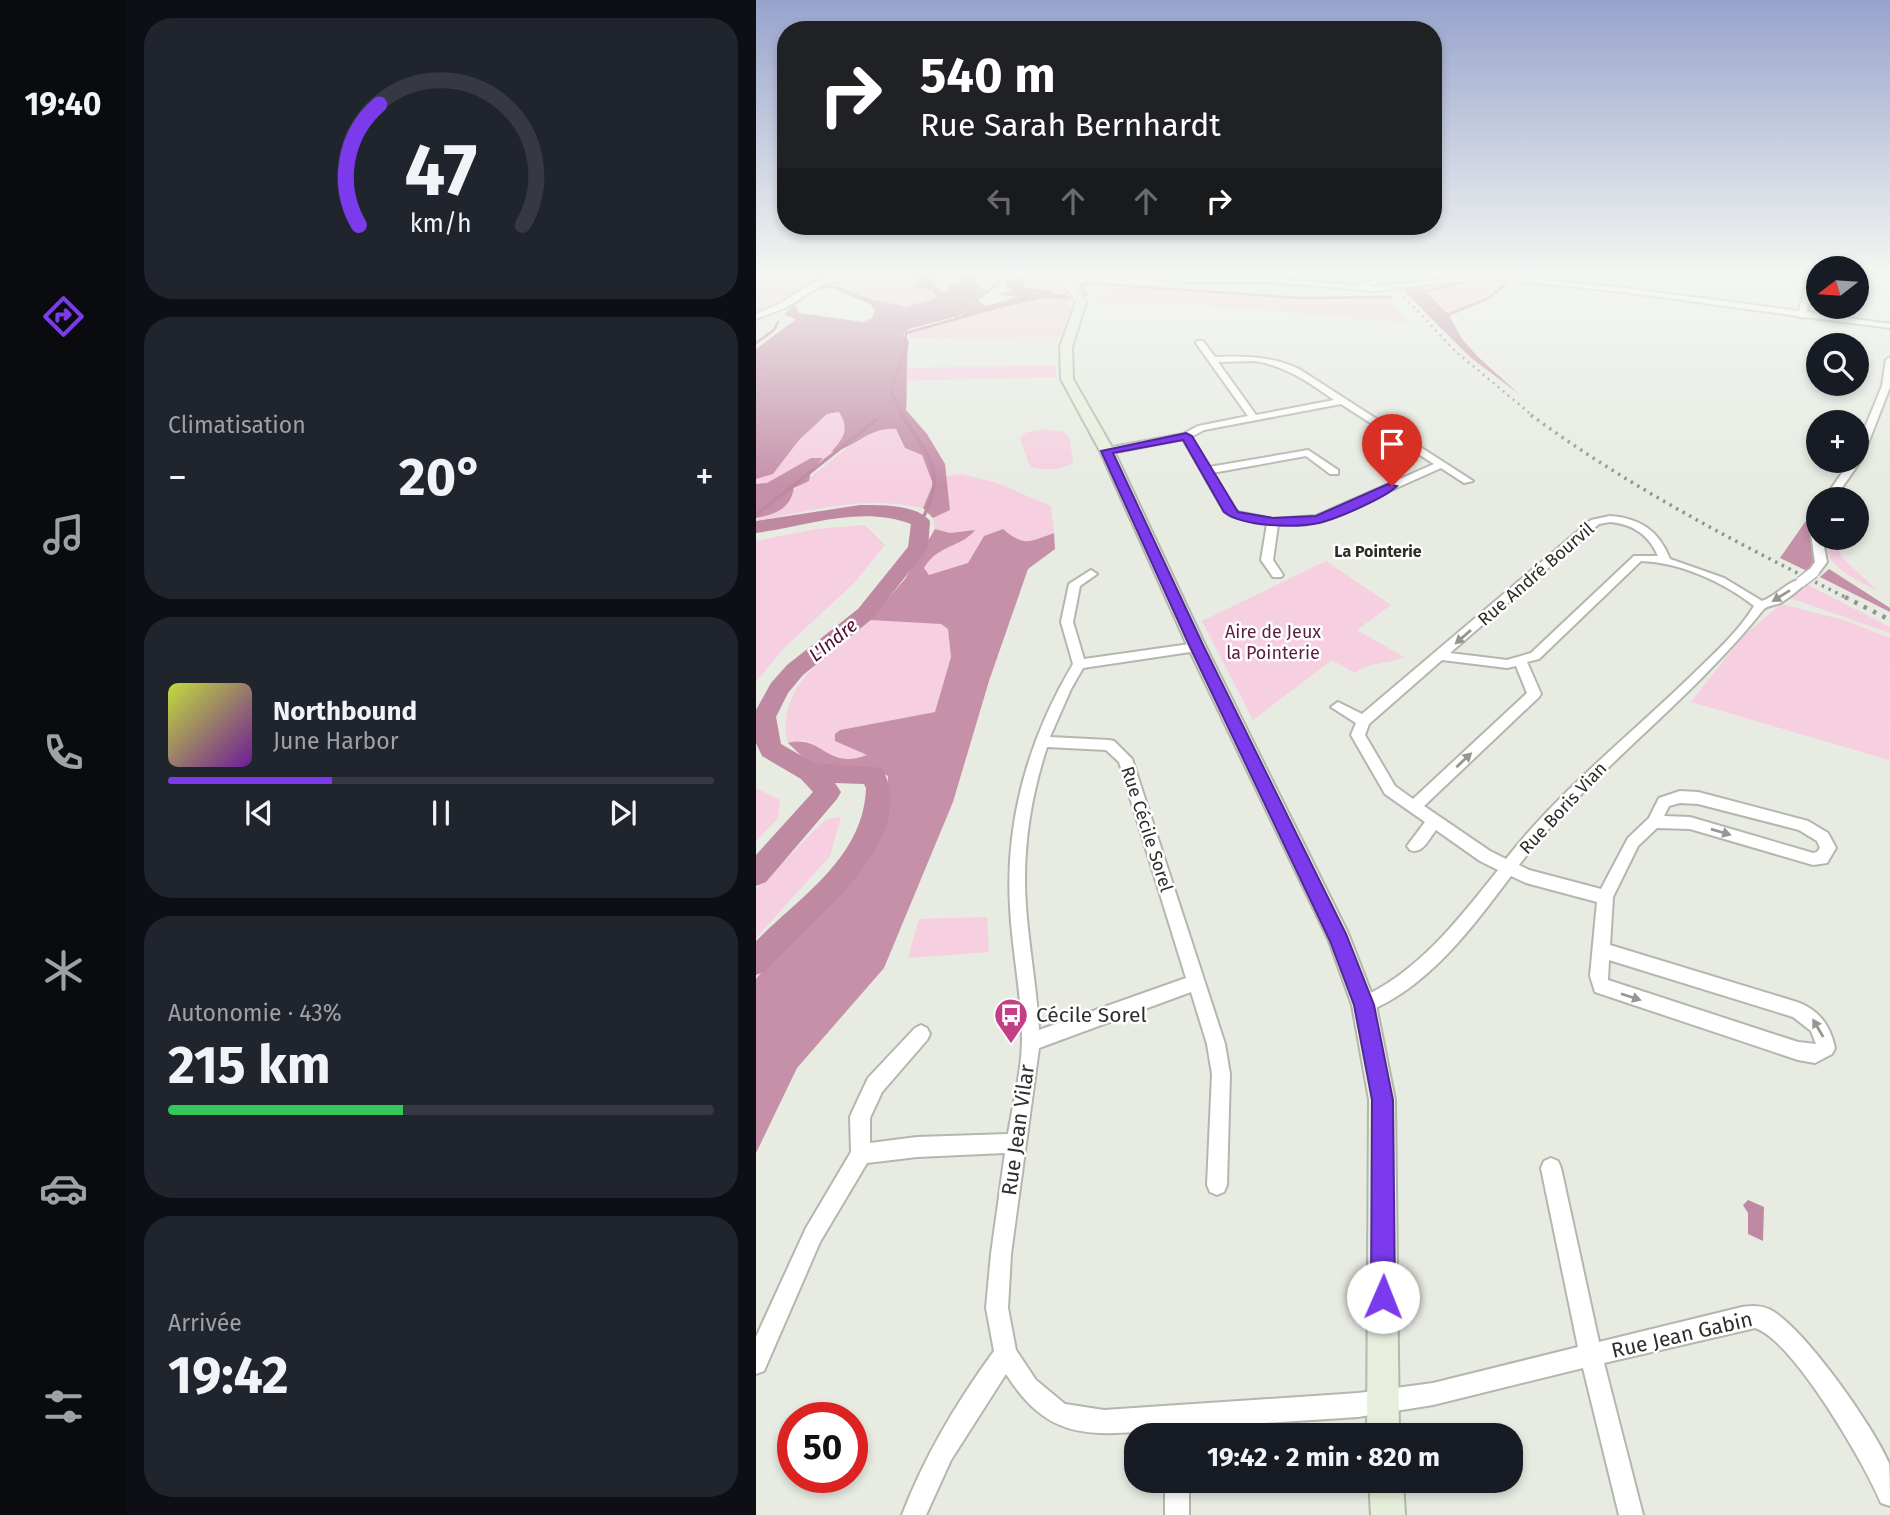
<!DOCTYPE html>
<html lang="fr">
<meta charset="utf-8">
<style>
:root{--surface:#171b24;--page:#20242c;--text:#f1f3f6;--muted:#9ea1a6;--line:#363941;--accent:#7c3aed}
body{margin:0;font-family:"Fira Sans",sans-serif;background:var(--page);color:var(--text);height:100vh;display:flex;flex-direction:column;font-size:26px;white-space:nowrap}
*{box-sizing:border-box;margin:0}
p{font-size:23px;color:var(--muted)}
.icon{flex:none;width:38px;height:38px;fill:none;stroke:currentColor;stroke-width:2;stroke-linecap:round;stroke-linejoin:round}
.map{position:relative;flex:1;overflow:hidden}
.sheet{display:flex;flex-direction:column;gap:18px;padding:18px;background:#0d0f14;width:630px}
.sheet>*{flex:none}
.banner{position:absolute;left:21px;top:21px;width:665px;height:214px;border-radius:28px;box-shadow:0 4px 10px #0003;background:#202124;color:#fff;overflow:hidden}
.needle{width:46px;rotate:253deg}
.fabs{position:absolute;left:1050px;top:256px;display:grid;gap:14px}
.fabs a{display:grid;place-items:center;width:63px;height:63px;border-radius:50%;background:var(--surface);box-shadow:0 4px 10px #0003;font-size:35px}
.speed{position:absolute;left:21px;top:1402px;display:flex;gap:14px;font-size:35px;font-weight:700;text-align:center}
.speed>*{display:grid;place-content:center;width:91px;height:91px;border-radius:50%;background:var(--surface);box-shadow:0 4px 10px #0003;line-height:1}
.speed .limit{border:10px solid #d22;background:#fff;color:#111}
.pin{position:absolute;display:grid;place-items:center;width:60px;height:60px;color:#fff;margin:-72px -30px;border-radius:50% 50% 50% 0;rotate:-45deg;box-shadow:0 0 7px #0007}
.pin .icon{rotate:45deg}
.me{position:absolute;width:77px;margin:-38px;rotate:1deg;stroke-linejoin:round;filter:drop-shadow(0 0 5px #0008)}
.turn{display:flex;align-items:center;gap:24px;height:147px;padding:0 28px;font-size:32px}
.turn .icon{width:91px;height:91px;stroke-width:2.5}
.turn b{display:block;font-size:49px;line-height:60px}
.lanes{display:flex;align-items:center;height:66px;padding:0 28px;background:#0003;justify-content:center;gap:35px;direction:ltr}
.lanes .off{opacity:.35}
.big{font-size:52px;font-weight:700;line-height:1.1}
.sheet .tile{flex:1;display:flex;flex-direction:column;justify-content:center;gap:10px;min-width:0;padding:0 24px;border-radius:28px;background:var(--page)}
.sheet .dial{align-items:center;gap:0}
.dial svg{height:182px;overflow:visible;fill:none;stroke:var(--line);stroke-width:7;stroke-linecap:round;text-anchor:middle}
.dial text{fill:var(--text);stroke:none}
.song{display:flex;align-items:center;gap:21px}
.cover{width:84px;height:84px;border-radius:10px;background:linear-gradient(135deg,hsl(70 70% 55%),hsl(280 70% 35%))}
.played{height:7px;border-radius:4px;background:linear-gradient(90deg,var(--accent) 30%,var(--line) 30%)}
.keys{display:flex;justify-content:space-around;direction:ltr}
.heat{display:flex;justify-content:space-between;align-items:center;font-size:38px;direction:ltr}
.charge{height:10px;border-radius:5px;background:linear-gradient(90deg,#34c759 43%,var(--line) 0)}
.trip{position:absolute;left:368px;top:1423px;width:399px;height:70px;border-radius:28px;background:var(--surface);box-shadow:0 4px 10px #0003;font-weight:700;line-height:70px;text-align:center}
main{display:flex;flex:1;min-height:0}
.dock{display:flex;flex-direction:column;width:126px;justify-content:space-around;align-items:center;background:#090b0e;color:var(--muted)}
.dock .icon{width:49px;height:49px}
.dock .current{color:var(--accent)}
.dock b{font-size:32px;color:var(--text)}
.map>svg:first-child{display:block}
.green{fill:#f6cfe0}
.forest{fill:#c690a9}
.water{fill:#bf89a1}
.lines{fill:none;stroke-linecap:round;stroke-linejoin:round}
.stream-far1{stroke:#bf89a1;stroke-width:2.5}
.stream{stroke:#bf89a1;stroke-width:3.5}
.river{fill:#bf89a1;fill-rule:evenodd}
.minor-casing{stroke:#b3b7ae;stroke-width:4}
.secondary-casing{stroke:#b3b7ae;stroke-width:4}
.minor{fill:#fff;fill-rule:evenodd}
.secondary{fill:#e7efdc;fill-rule:evenodd}
.rail-far2{stroke:#91948d;stroke-width:2.5;stroke-dasharray:2 4.5;stroke-linecap:butt}
.rail-far1{stroke:#91948d;stroke-width:3.5;stroke-dasharray:2.5 5;stroke-linecap:butt}
.rail{stroke:#91948d;stroke-width:4.5;stroke-dasharray:3.5 7;stroke-linecap:butt}
.minor-bridge-casing{stroke:#b3b7ae;stroke-width:13;stroke-linecap:butt}
.minor-bridge{stroke:#fff;stroke-width:10}
.oneway{fill:#969694}
.route{fill:#7c3aed;stroke:#51269a;stroke-width:2}
.labels{text-anchor:middle;dominant-baseline:central;stroke-width:5;stroke-linejoin:round;paint-order:stroke}
.far-neighbourhood-label{font-size:16px;font-weight:bold;fill:#2c2e2a;stroke:#fff}
.street-label{font-size:18px;fill:#2c2e2a;stroke:#fff}
.park-label{font-size:18px;fill:#5c1c3e;stroke:#fff}
.water-label{font-size:19px;font-style:italic;fill:#4f0f33;stroke:#fff}
.near-poi-label{font-size:21px;fill:#2c2e2a;stroke:#fff;text-anchor:start}
.near-street-label{font-size:21px;fill:#2c2e2a;stroke:#fff}
</style>
<main>
<nav class="dock">
<b>19:40</b>
<svg class="icon current" aria-label="directions" viewBox="0 0 24 24"><path d="M12 3l9 9-9 9-9-9zM9 14v-3h6M13 9l2 2-2 2"/></svg>
<svg class="icon" aria-label="music" viewBox="0 0 24 24"><path d="M9 18V5l10-2v13"/><circle cx="6" cy="18" r="3"/><circle cx="16" cy="16" r="3"/></svg>
<svg class="icon" aria-label="phone" viewBox="0 0 24 24"><path d="M5 4h4l2 5-3 2q2 4 5 5l2-3 5 2v4C11 20 4 13 5 4z"/></svg>
<svg class="icon" aria-label="climate" viewBox="0 0 24 24"><path d="M12 3v18M4 7l16 10M4 17L20 7"/></svg>
<svg class="icon" aria-label="car" viewBox="0 0 24 24"><path d="M5 17H2v-5l4-1 3-4h7l3 4 3 1v5h-3M9 17h6M6 11h13"/><circle cx="7" cy="17" r="2"/><circle cx="17" cy="17" r="2"/></svg>
<svg class="icon" aria-label="filters" viewBox="0 0 24 24"><path d="M4 7h16M4 17h16"/><circle cx="9" cy="7" r="2"/><circle cx="15" cy="17" r="2"/></svg>
</nav>
<section class="sheet">
<div class="tile dial"><svg viewBox="0 0 100 80">
<path d="M14 69A42 42 0 1 1 86 69"/>
<path d="M14 69A42 42 0 0 1 23 16" stroke="#7c3aed"/>
<text x="50" y="56" font-size="32" font-weight="700">47</text>
<text x="50" y="72" font-size="11">km/h</text>
</svg></div>
<div class="tile"><p>Climatisation</p>
<div class="heat"><a>−</a><b class="big">20°</b><a>+</a></div>
</div>
<div class="tile">
<div class="song"><i class="cover"></i><div><b>Northbound</b><p>June Harbor</p></div></div>
<div class="played"></div>
<div class="keys"><svg class="icon" aria-label="previous" viewBox="0 0 24 24"><path d="M18 5L8 12l10 7zM5 5v14"/></svg><svg class="icon" aria-label="pause" viewBox="0 0 24 24"><path d="M8 5v14M16 5v14"/></svg><svg class="icon" aria-label="next" viewBox="0 0 24 24"><path d="M6 5l10 7-10 7zM19 5v14"/></svg></div>
</div>
<div class="tile"><p>Autonomie · 43%</p><b class="big">215 km</b><div class="charge"></div></div>
<div class="tile"><p>Arrivée</p><b class="big">19:42</b></div>
</section>
<div class="map">
<svg width="1134" height="1515" viewBox="0 0 1134 1515">
<rect width="100%" height="100%" fill="#e7ebe2"/>
<g class="green">
<polygon points="16,273 60,273 68,276 0,315 0,284 20,275"/>
<polygon points="183,273 257,273 235,275 240,282 230,290 219,283 216,276 193,286 194,291 186,292 171,274"/>
<polygon points="283,273 296,273 312,296 269,288 266,278"/>
<polygon points="164,274 182,298 145,309 71,284"/>
<polygon points="725,277 756,280 736,298 694,317 666,288"/>
<polygon points="354,285 555,297 614,298 628,295 652,323 460,306 335,304"/>
<polygon points="298,298 314,300 314,316 305,337 153,338 154,331 275,300"/>
<polygon points="299,365 301,377 143,381 146,368"/>
<path d="M83,412C87,420 92,429 88,438C81,454 17,497 0,511V479L17,474L42,440L72,414Z"/>
<path d="M123,428L140,429L149,448L166,455L177,484L167,508C108,495 58,510 0,521L88,450Z"/>
<path d="M288,429L308,432L314,439L317,463C305,470 287,471 274,467L264,438L271,432Z"/>
<path d="M204,474L238,482L295,506L298,533C273,542 268,547 247,529L228,536L212,563L173,576L168,568C182,544 205,548 218,531L194,533L179,529L177,518L194,510L190,476Z"/>
<polygon points="109,525 129,545 98,583 27,649 0,682 0,541 60,529"/>
<path d="M1067,537H1077L1086,558L1122,591C1100,580 1067,565 1067,537Z"/>
<path d="M570,561L635,605L601,630L648,657C628,666 617,660 599,673L576,660L497,720L446,621Z"/>
<polygon points="1050,584 1134,627 1134,633 1034,598"/>
<polygon points="1025,604 1091,621 1134,638 1133,760 935,702 987,636"/>
<path d="M113,620L185,624L192,629L195,657L179,712L84,730L112,755C100,759 85,761 72,756C54,747 58,736 32,743C18,686 75,652 113,620Z"/>
<polygon points="0,788 24,800 22,818 0,841"/>
<polygon points="85,817 74,856 0,938 0,889 70,819"/>
<polygon points="231,917 233,952 152,958 163,919"/>
</g>
<g class="forest">
<path d="M170,273H183L171,275L186,292L194,291L193,286L216,275L219,283L230,290L198,317L153,329L147,335L153,342C149,364 152,387 150,410L171,434L189,464L194,510L177,518L167,508L177,484L166,455L149,448L140,429C111,427 103,447 75,452C88,438 94,429 83,412L71,414L43,440L17,474L0,479V349L40,319L28,315L35,307L55,293L39,306L43,313L107,322L116,318L119,309L114,304L73,287L57,292L73,283L117,300L149,306L147,308L181,298L176,290L160,288L161,274Z"/>
<polygon points="266,278 269,288 290,290 314,300 288,298 203,317 222,301 230,306 259,298 259,296 242,295 258,289 250,287 251,281"/>
<polygon points="666,288 694,317 706,339 722,357 763,394 714,357 647,290"/>
<path d="M55,458H67L55,471L53,481L38,488C34,509 20,514 0,518V484L11,483Z"/>
<polygon points="1054,515 1054,541 1060,558 1059,565 1051,571 1024,558"/>
<path d="M179,529L194,533L219,530C205,548 182,544 168,568L173,575L212,563L228,536L247,529C268,547 273,542 298,533L299,549L272,569L233,681L197,802L128,968L41,1068L0,1153V979L33,938L96,873L130,812L132,776L118,769L55,765L32,743C66,734 71,771 111,755L79,741V734L84,730L179,712L195,657L192,629L185,624L113,620L149,579Z"/>
<polygon points="1073,569 1134,608 1134,612 1064,577"/>
</g>
<polygon class="water" points="992,1200 1008,1207 1007,1241 992,1234 992,1213 987,1205"/>
<g class="lines">
<g class="stream-far1">
<polyline points="719,278 752,281"/>
<polyline points="263,279 264,288 316,298"/>
<polyline points="54,285 69,276 63,273"/>
<polyline points="666,292 691,315 733,298 753,281"/>
<polyline points="658,294 711,281 726,273"/>
<polyline points="330,295 325,285 331,283 544,298 635,297"/>
<polyline points="24,303 49,287"/>
<polyline points="200,317 243,282"/>
<polyline points="0,343 18,330 22,322"/>
<polyline points="147,416 135,392 149,349 150,333 290,294"/>
</g>
<g class="stream">
<path d="M146,415C172,456 193,473 165,521"/>
<polyline points="0,515 120,420"/>
</g>
<path class="river" d="M104,505C124,505 160,504 174,521L172,548L116,619L47,675L32,693L20,717L25,744L58,763L126,768C166,842 51,923 10,971L0,975V941C44,897 108,857 110,788L108,784L79,783L85,792L81,799L10,882L0,886V855L57,792L45,779L6,756L0,743V710L15,683L31,665L102,609L152,547L155,524C105,505 51,526 0,533V521Z"/>
<g class="minor-casing">
<g id="minor">
<polygon points="117,273 136,273 69,283 29,308 0,319 0,314 23,304 64,279"/>
<polygon points="355,273 433,278 514,278 604,286 619,279 616,275 620,273 627,280 615,286 619,287 729,274 868,288 1043,311 1052,273 1059,273 1051,312 1134,324 1134,328 1049,317 1046,318 1042,316 868,292 729,278 619,291 514,282 433,282"/>
<path d="M441,341H447L459,357C489,356 515,356 543,369L717,481L708,483L685,468L566,521L522,525L517,560L527,575L525,577H517L505,560L511,524L475,516L468,511L427,439L351,454L346,451L351,448L427,434L442,426L492,416L440,343ZM499,361C530,366 553,382 578,400L500,415L462,362ZM585,404L678,464L560,516L517,519L482,512L476,507L456,473L550,456L574,474H582V470L552,450L453,467L435,437L448,430Z"/>
<polygon points="1134,357 1134,387 1106,459 1078,499 1068,499 1095,460 1101,460 1101,447 1126,386 1130,360"/>
<polygon points="1062,513 1062,537 1066,537 1071,562 1062,574 1058,575 1052,572 1059,562 1054,527 1057,516"/>
<path d="M854,516C884,518 903,531 914,559L968,578L1006,601C1021,596 1034,578 1049,579L1051,582C1044,589 1034,597 1026,602C1020,606 1011,605 1007,610C933,703 835,771 763,865L773,870L845,889L872,838L893,818L903,798L924,791L942,792L1052,821L1072,833L1080,848L1071,863L1057,865L934,829L901,828L882,846L857,897L854,945L1041,1002C1063,1010 1074,1025 1079,1048L1076,1054L1059,1063L1042,1060L839,992L834,976L841,902L770,883L755,876C715,929 671,989 608,1013L602,1011L599,1005L602,999C661,974 703,919 742,870L724,861L680,830C673,839 666,855 654,850L651,846L669,822L629,794L595,735L600,723L575,707L582,702L606,714L835,520ZM854,522C877,524 893,535 902,556H878L775,653L751,660L694,653L843,524ZM885,561C923,562 968,582 998,606C982,633 955,656 933,678C871,738 803,791 750,859L734,851L668,806L783,697L785,694L771,662L783,659ZM686,660L751,668L760,666L771,693L657,799L639,786L609,735L613,724ZM924,803L942,804L1043,830L1061,841L1064,848L1061,852L1057,853L934,817L908,816L913,806ZM853,960L1037,1017L1055,1031L1060,1044L1042,1042L852,980Z"/>
<path d="M335,570L341,574L324,586L317,622L328,659L441,643L447,647L441,651L327,668L315,689L294,737L353,740L358,741L376,759L469,1044L474,1074L471,1185L468,1192L461,1195L454,1192L451,1185L456,1074L451,1044L435,992L283,1048L255,1254L252,1308L260,1350L280,1380L309,1404L348,1410L602,1393L677,1383L822,1347L785,1168L788,1161L795,1158L802,1161L805,1168L843,1342L986,1307C996,1306 1003,1305 1013,1309C1047,1326 1117,1426 1133,1463C1134,1475 1134,1493 1134,1506L1125,1503C1109,1464 1037,1340 999,1328L848,1363L887,1515H863L827,1368L677,1405L602,1417L433,1428V1435H409V1430C335,1435 294,1443 250,1374L195,1460L170,1515H146C169,1455 200,1403 238,1351L230,1308L235,1254L249,1153L161,1157L111,1163L64,1242L8,1371L0,1374V1337L50,1228L95,1152L94,1117L97,1110L112,1078L159,1028L165,1025L171,1028L174,1034L171,1040L126,1092L114,1118V1143L161,1137L252,1134C257,1103 266,1070 266,1039C266,995 256,951 254,907C249,820 273,738 317,664L305,622L313,584ZM291,747L350,750L363,762L430,978L283,1030C281,989 273,948 270,907C266,852 274,799 291,747Z"/>
<rect x="409" y="1480" width="24" height="35"/>
</g>
</g>
<g class="secondary-casing">
<g id="secondary">
<polygon points="300,273 310,273 330,302 316,347 317,379 358,451 450,647 592,933 620,1005 639,1100 643,1435 611,1435 613,1100 596,1005 573,941 432,647 344,451 305,379 304,347 320,302"/>
<polygon points="613,1480 647,1480 649,1515 615,1515"/>
</g>
</g>
<use href="#minor" class="minor"/>
<use href="#secondary" class="secondary"/>
<polyline class="rail-far2" points="626,273 699,351 777,416"/>
<path class="rail-far1" d="M775,415C874,488 983,544 1093,599"/>
<polyline class="rail" points="1089,597 1134,620"/>
<g class="minor-bridge-casing">
<polyline id="minor-bridge" points="1045,582 1058,572"/>
</g>
<use href="#minor-bridge" class="minor-bridge"/>
</g>
<defs><path id="oneway-solid" d="M-6-.8H1V-3.2L6.5 0L1 3.2V.8H-6Z" transform="scale(1.75)"/></defs>
<g class="oneway">
<use href="#oneway-solid" transform="translate(1025 596) rotate(148)"/>
<use href="#oneway-solid" transform="translate(707 637) rotate(139)"/>
<use href="#oneway-solid" transform="translate(708 760) rotate(-43)"/>
<use href="#oneway-solid" transform="translate(965 832) rotate(16)"/>
<use href="#oneway-solid" transform="translate(875 997) rotate(18)"/>
<use href="#oneway-solid" transform="translate(1062 1028) rotate(-120)"/>
</g>
<linearGradient id="sky" x2="0" y2="1"><stop stop-color="#97a3cc"/><stop offset="0.56" stop-color="#f4f6f2"/><stop offset="1" stop-color="#f4f6f2" stop-opacity="0"/></linearGradient>
<rect width="1134" height="485" fill="url(#sky)"/>
<path class="route" d="M430,433L436,436L482,512L517,518L560,516L632,484L641,486C629,498 580,519 563,523C539,528 487,527 468,512L427,440L357,453L448,647L590,934L618,1005L637,1100L639,1297L636,1306L627,1309L619,1306L615,1297L616,1100L598,1005L574,941L434,647L345,451Z"/>
<defs>
<g id="bus-pin" transform="scale(1.75)"><path d="M0 17L-7.5 6A9.5 9.5 0 1 1 7.5 6Z" fill="#c34087" stroke="#fff"/><path d="M-5-6H5V4H4V6H2V4H-2V6H-4V4H-5ZM-3.5-4V0h7V-4ZM-3.5 1.2v1.5H-2V1.2ZM2 1.2v1.5H3.5V1.2Z" fill="#fff"/></g>
</defs>
<g fill-rule="evenodd">
<use href="#bus-pin" x="255" y="1015"/>
</g>
<g class="labels">
<g class="far-neighbourhood-label">
<text x="622" y="551">La Pointerie</text>
</g>
<g class="street-label">
<text transform="translate(780 574) rotate(-41)">Rue André Bourvil</text>
<text transform="translate(807 808) rotate(-47)">Rue Boris Vian</text>
<text transform="translate(391 829) rotate(72)">Rue Cécile Sorel</text>
</g>
<g class="park-label">
<text x="517" y="632">Aire de Jeux<tspan x="517" dy="21">la Pointerie</tspan></text>
</g>
<g class="water-label">
<text transform="translate(77 640) rotate(-39)">L'Indre</text>
</g>
<g class="near-poi-label">
<text x="280" y="1015">Cécile Sorel</text>
</g>
<g class="near-street-label">
<text transform="translate(262 1130) rotate(-82)">Rue Jean Vilar</text>
<text transform="translate(926 1335) rotate(-13)">Rue Jean Gabin</text>
</g>
</g>
</svg>
<div class="fabs">
<a><svg class="needle" viewBox="-14 -14 28 28"><path d="M0-13l5 13h-10z" fill="#e53935"/><path d="M0 13l5-13h-10z" fill="#9ea1a6"/></svg></a>
<a><svg class="icon" aria-label="search" viewBox="0 0 24 24"><circle cx="10" cy="10" r="6"/><path d="M15 15l6 6"/></svg></a>
<a>+</a>
<a>−</a>
</div>
<div class="speed"><div class="limit">50</div></div>
<div class="pin" style="left:636px;top:486px;background:#d93025"><svg class="icon" aria-label="arrive" viewBox="0 0 24 24"><path d="M6 21V4h12l-3 4 3 4H6"/></svg></div>
<svg class="me" style="left:627px;top:1297px" viewBox="-20 -20 40 40"><circle r="19" fill="#fff"/><path d="M0-13L10 11 0 6-10 11z" fill="#7c3aed"/></svg>
<div class="trip">19:42 · 2 min · 820 m</div>
<div class="banner">
<div class="turn"><svg class="icon" aria-label="right" viewBox="0 0 24 24"><path d="M7 20v-9h11M14 6l5 5-5 5"/></svg><div><b>540 m</b>Rue Sarah Bernhardt</div></div>
<div class="lanes"><svg class="icon off" aria-label="left" viewBox="0 0 24 24"><path d="M17 20v-9H6M10 6l-5 5 5 5"/></svg><svg class="icon off" aria-label="ahead" viewBox="0 0 24 24"><path d="M12 20V5M6 11l6-6 6 6"/></svg><svg class="icon off" aria-label="ahead" viewBox="0 0 24 24"><path d="M12 20V5M6 11l6-6 6 6"/></svg><svg class="icon" aria-label="right" viewBox="0 0 24 24"><path d="M7 20v-9h11M14 6l5 5-5 5"/></svg></div>
</div>
</div>
</main>
